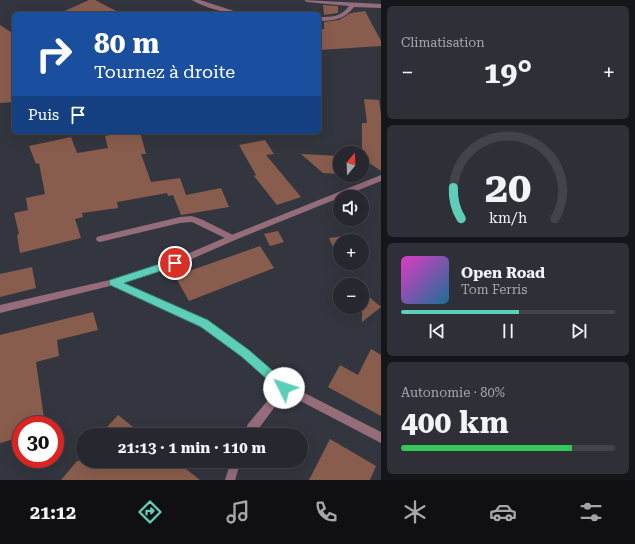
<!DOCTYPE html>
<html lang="fr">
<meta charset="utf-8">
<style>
:root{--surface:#27282f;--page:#2f3037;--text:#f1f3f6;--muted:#a4a6aa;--line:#43444b;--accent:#5dceb8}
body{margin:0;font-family:"Roboto Serif",serif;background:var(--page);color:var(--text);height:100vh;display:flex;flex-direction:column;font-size:15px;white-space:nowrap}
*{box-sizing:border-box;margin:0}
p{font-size:13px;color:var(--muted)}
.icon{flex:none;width:22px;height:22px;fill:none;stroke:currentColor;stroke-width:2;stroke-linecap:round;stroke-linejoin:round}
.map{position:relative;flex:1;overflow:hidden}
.details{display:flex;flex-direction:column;gap:6px;padding:6px;background:#15161a;width:254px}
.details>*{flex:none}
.banner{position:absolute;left:12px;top:12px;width:309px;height:122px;border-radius:6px;box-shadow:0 4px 16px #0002,0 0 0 1px var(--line);background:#1a4fa0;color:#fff;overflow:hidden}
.needle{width:26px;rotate:19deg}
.controls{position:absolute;left:333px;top:146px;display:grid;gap:8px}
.controls a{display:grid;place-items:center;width:36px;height:36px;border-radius:50%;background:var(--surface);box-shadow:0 4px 16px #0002,0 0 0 1px var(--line);font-size:20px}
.speed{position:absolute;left:12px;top:416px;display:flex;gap:8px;font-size:20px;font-weight:700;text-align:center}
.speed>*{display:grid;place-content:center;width:52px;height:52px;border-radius:50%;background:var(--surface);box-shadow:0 4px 16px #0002,0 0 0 1px var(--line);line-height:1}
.speed .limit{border:6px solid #d22;background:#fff;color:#111}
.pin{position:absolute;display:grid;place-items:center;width:34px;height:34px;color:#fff;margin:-17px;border:2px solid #fff;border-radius:50%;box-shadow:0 1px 4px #0007}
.me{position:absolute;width:44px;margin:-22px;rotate:311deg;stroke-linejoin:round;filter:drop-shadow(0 0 3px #0008)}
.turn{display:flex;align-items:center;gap:14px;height:84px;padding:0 16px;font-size:18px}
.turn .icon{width:52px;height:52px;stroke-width:2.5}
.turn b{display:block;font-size:28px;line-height:34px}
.then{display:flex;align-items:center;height:38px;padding:0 16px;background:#0003;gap:8px;font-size:15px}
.big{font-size:30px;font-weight:700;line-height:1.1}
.details .tile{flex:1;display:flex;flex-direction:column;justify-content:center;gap:6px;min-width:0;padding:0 14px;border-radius:6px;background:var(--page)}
.details .dial{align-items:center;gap:0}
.dial svg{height:104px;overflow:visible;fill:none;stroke:var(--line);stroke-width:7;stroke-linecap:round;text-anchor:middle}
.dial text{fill:var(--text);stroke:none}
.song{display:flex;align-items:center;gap:12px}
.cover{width:48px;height:48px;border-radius:6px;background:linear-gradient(135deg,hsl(310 70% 55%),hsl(200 70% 35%))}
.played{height:4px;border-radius:2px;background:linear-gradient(90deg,var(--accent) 55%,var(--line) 55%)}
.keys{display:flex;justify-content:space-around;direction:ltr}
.heat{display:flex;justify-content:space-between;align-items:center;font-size:22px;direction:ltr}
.charge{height:6px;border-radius:3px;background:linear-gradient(90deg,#34c759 80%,var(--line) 0)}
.trip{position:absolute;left:76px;top:428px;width:232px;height:40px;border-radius:20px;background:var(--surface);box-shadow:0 4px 16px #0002,0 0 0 1px var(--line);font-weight:700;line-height:40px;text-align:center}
.dock{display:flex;height:64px;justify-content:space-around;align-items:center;background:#101013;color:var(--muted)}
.dock .icon{width:28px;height:28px}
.dock .on{color:var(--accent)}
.dock b{font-size:18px;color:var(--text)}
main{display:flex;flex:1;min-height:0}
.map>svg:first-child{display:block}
.building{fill:#895d4d}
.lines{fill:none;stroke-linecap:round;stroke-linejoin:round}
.minor{fill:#956c7a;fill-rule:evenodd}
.tertiary{fill:#956c7a;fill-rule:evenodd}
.route{fill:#5dceb8;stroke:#3c8678}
</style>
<main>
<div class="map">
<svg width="381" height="480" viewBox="0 0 381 480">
<rect width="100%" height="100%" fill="#34363f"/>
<g class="building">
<polygon points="89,0 95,0 122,14 58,14"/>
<polygon points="323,5 338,6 338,13 324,15"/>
<polygon points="365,11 381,41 381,46 319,50 319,29 324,29 324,22 339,20 351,13"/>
<polygon points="0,25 14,34 14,102 0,103"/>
<polygon points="364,99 379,100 381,115 381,171 362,158 362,123 367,123"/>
<polygon points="112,132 140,132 146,154 141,154 151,182 180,178 186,195 221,188 229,207 181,215 173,195 168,196 167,193 117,202 118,208 82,213 83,217 75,219 81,238 20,253 17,235 19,234 14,213 28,210 26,198 45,194 39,163 36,164 29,146 71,137 77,153 108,148 105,136 113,134"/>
<polygon points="265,140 274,154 266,155 301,197 277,205 254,176 256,175 239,145"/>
<polygon points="301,154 340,156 340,174 323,173"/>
<polygon points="278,231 284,242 270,246 264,234"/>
<polygon points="352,235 355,241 340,241 340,263 329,238"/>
<polygon points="260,246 274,268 189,301 175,276"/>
<polygon points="32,267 36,288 0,297 0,274"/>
<polygon points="362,291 381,307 362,322"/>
<polygon points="93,312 98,330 57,340 59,356 36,362 45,425 21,425 21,437 0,443 0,335"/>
<polygon points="371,349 381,355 381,416 328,387 340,365 358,375"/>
<polygon points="118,415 143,435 100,435"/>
<polygon points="330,439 376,466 370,480 309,480"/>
<polygon points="77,461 176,461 200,480 61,480"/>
</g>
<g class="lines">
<g class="minor">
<path d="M192,0H200L243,14C228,14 205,8 192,0Z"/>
<path d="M304,0L381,4V8L354,7C345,19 334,21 319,21V17C332,17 341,17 349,6L307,2Z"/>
<polygon points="192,216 203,220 235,236 236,238 235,240 229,240 192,222 180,223 100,242 97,241 96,239 97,237 100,236 180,217"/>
<polygon points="114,279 207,321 249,351 287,384 381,432 381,443 285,393 254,435 243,435 248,424 278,388 243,357 201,327 111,284 110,282 111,280"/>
<polygon points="231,461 241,461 235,480 225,480"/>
</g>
<polygon class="tertiary" points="381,175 381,181 235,240 178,265 114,285 0,313 0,305 114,279 173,260 229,236"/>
</g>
<polygon class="route" points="175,259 179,260 180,263 179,265 124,283 208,320 249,350 288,384 290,388 288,391 284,393 280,391 242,357 201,327 110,285 109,282 110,280"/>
</svg>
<div class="controls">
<a><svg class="needle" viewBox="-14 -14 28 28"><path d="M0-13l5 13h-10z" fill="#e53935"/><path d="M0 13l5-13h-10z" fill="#a4a6aa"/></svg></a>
<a><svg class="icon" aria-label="sound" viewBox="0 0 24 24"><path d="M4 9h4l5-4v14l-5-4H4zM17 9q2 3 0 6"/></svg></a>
<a>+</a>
<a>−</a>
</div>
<div class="speed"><div class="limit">30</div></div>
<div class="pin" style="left:175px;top:263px;background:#d93025"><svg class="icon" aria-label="arrive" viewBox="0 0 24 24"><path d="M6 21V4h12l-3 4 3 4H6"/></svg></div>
<svg class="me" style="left:284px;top:388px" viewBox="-20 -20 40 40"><circle r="19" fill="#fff"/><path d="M0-13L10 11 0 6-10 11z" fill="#5dceb8"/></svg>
<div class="trip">21:13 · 1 min · 110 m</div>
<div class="banner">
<div class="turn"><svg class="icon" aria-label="right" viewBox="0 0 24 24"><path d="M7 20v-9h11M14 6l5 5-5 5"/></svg><div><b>80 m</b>Tournez à droite</div></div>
<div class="then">Puis<svg class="icon" aria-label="arrive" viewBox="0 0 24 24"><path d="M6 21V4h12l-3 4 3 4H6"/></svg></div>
</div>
</div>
<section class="details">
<div class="tile"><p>Climatisation</p>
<div class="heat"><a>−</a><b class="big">19°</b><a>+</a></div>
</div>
<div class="tile dial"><svg viewBox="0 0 100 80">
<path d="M14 69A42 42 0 1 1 86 69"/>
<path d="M14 69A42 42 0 0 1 8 45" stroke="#5dceb8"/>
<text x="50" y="56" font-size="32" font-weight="700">20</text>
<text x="50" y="72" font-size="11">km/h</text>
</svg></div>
<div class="tile">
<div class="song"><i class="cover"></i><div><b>Open Road</b><p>Tom Ferris</p></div></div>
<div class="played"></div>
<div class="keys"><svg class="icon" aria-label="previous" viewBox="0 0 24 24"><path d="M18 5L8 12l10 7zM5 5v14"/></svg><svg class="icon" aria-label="pause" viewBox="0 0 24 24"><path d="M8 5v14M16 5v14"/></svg><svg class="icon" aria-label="next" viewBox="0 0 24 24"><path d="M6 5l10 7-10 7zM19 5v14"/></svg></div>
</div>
<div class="tile"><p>Autonomie · 80%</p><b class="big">400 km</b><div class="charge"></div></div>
</section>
</main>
<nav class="dock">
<b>21:12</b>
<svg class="icon on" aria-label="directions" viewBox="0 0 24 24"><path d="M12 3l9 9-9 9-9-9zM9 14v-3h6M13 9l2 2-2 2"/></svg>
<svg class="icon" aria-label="music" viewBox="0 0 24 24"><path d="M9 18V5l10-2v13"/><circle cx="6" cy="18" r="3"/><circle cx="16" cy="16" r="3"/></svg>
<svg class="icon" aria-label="phone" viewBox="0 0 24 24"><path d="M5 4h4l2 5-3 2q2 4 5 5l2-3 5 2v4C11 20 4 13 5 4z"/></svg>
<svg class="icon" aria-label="climate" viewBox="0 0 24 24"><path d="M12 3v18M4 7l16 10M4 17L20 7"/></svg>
<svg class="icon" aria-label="car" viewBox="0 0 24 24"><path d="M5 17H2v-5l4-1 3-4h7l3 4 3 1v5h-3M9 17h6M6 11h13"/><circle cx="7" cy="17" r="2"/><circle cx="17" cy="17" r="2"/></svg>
<svg class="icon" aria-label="filters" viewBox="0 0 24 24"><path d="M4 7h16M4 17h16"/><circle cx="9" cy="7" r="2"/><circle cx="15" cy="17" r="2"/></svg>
</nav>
